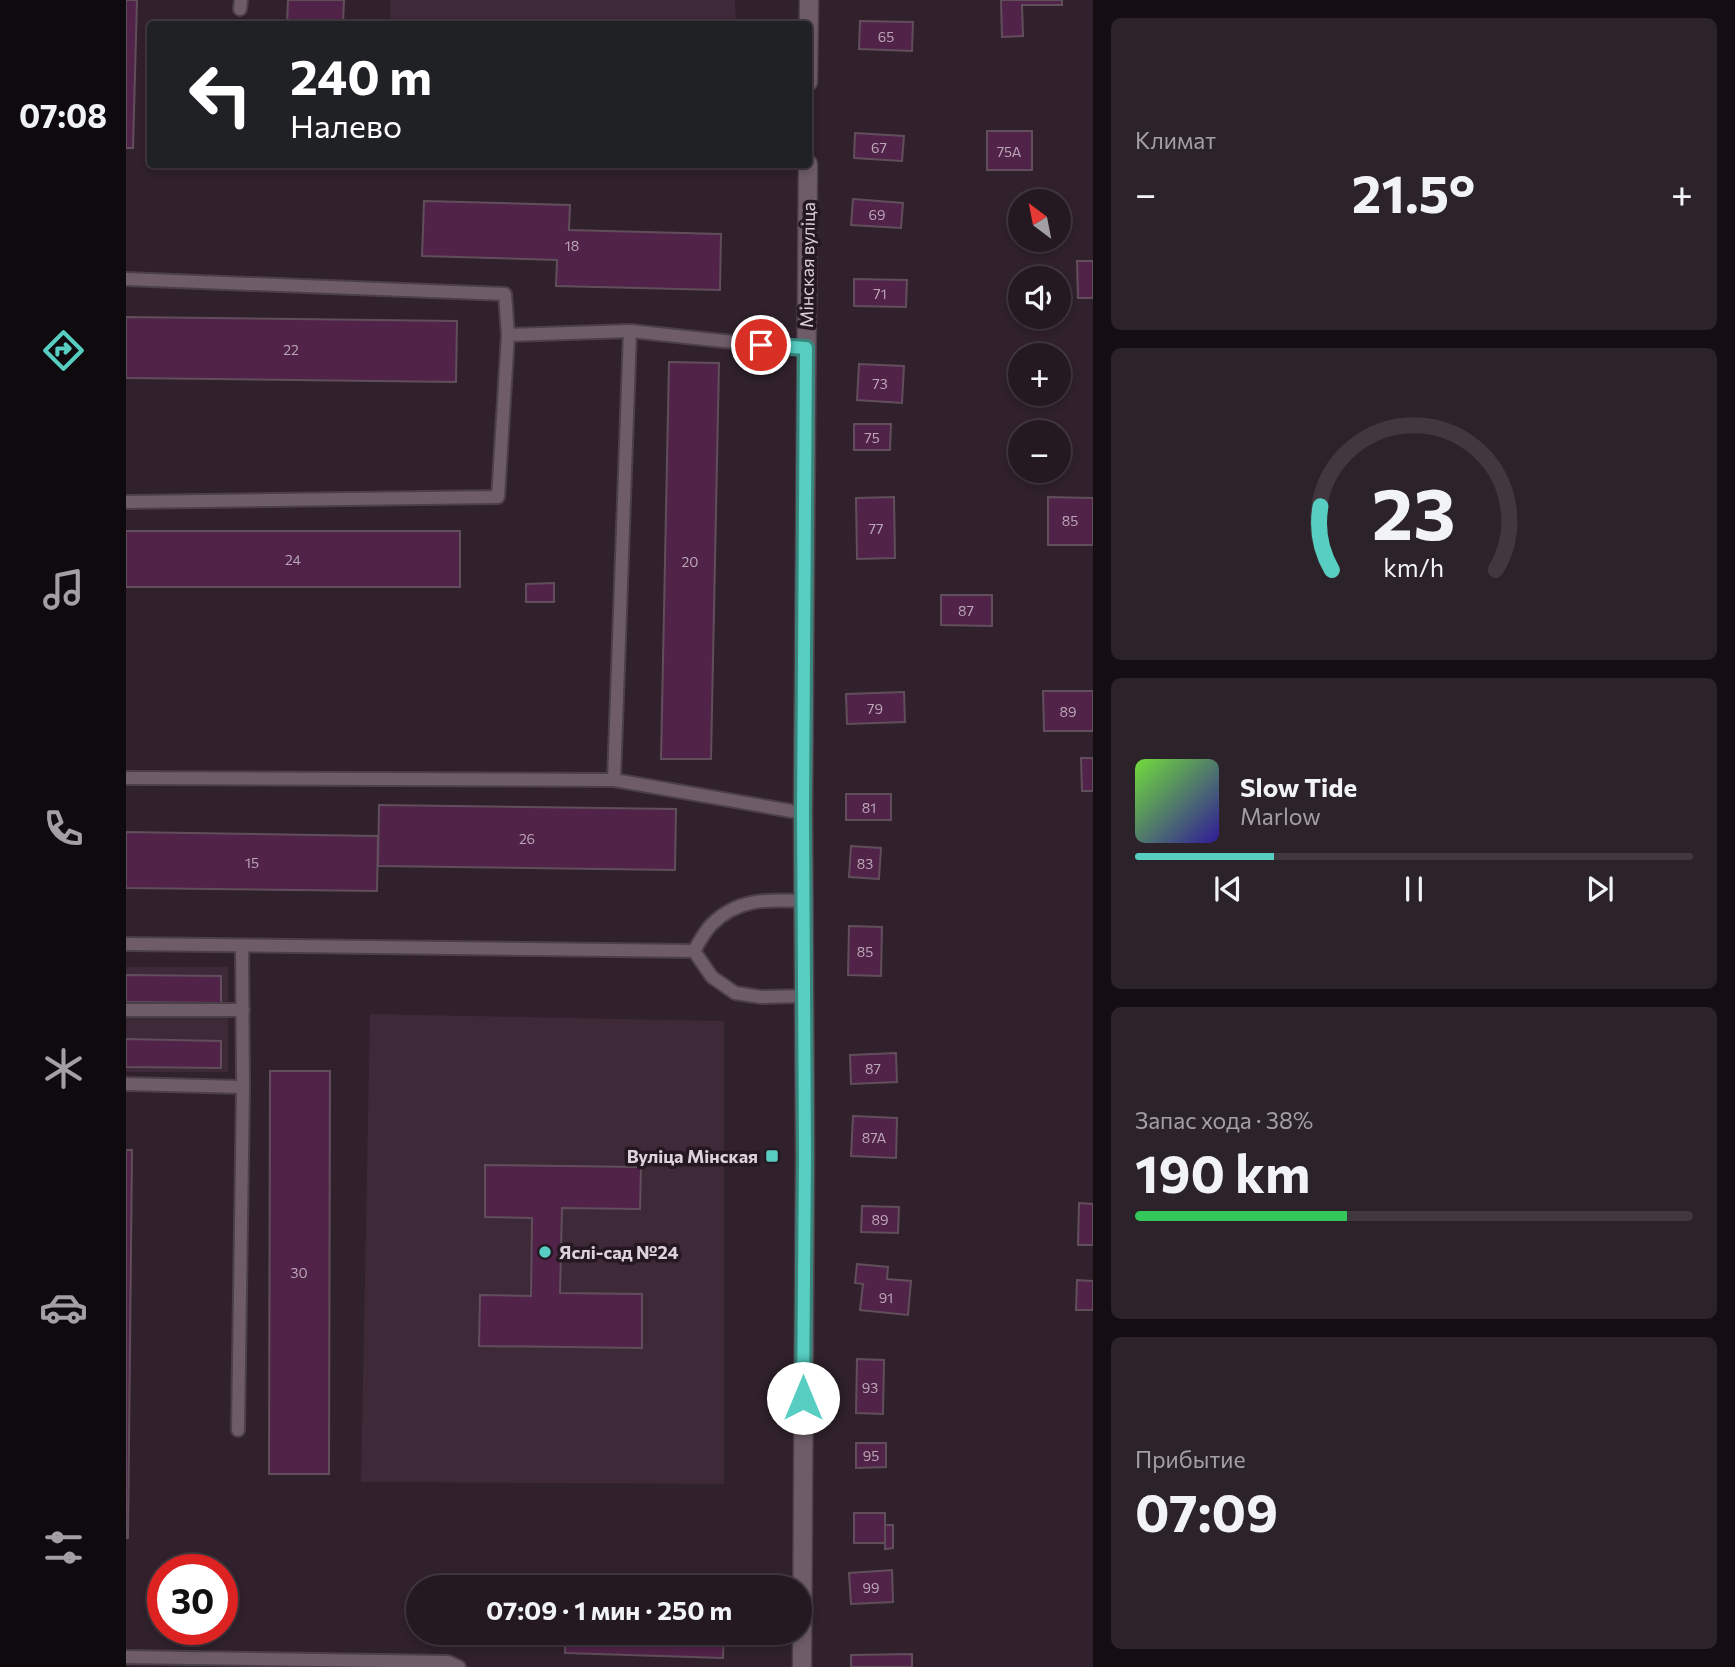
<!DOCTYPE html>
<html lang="ru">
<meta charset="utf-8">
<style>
:root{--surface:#241921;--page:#2c222a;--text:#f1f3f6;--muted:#a3a0a5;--line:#41383f;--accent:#57cec1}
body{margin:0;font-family:Commissioner,sans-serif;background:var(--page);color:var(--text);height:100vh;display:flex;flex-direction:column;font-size:26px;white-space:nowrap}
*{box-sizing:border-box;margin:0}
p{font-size:23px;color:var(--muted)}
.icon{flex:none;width:38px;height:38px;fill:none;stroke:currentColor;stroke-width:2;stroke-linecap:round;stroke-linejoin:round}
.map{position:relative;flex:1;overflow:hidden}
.panel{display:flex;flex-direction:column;gap:18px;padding:18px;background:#140e12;width:642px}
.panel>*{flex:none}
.guide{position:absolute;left:21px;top:21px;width:665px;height:147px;border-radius:7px;box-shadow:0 4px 10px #0003,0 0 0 2px var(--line);background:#202124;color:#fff;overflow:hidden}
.needle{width:46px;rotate:328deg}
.tools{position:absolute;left:882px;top:189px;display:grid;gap:14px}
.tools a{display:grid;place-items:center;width:63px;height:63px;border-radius:50%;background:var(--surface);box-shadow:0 4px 10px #0003,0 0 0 2px var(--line);font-size:35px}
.speed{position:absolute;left:21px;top:1554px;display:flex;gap:14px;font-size:35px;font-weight:700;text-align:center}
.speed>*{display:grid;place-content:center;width:91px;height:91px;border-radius:50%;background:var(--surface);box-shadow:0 4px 10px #0003,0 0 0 2px var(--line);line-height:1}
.speed .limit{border:10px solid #d22;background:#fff;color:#111}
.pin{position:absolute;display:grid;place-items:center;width:60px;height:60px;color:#fff;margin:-30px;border:4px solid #fff;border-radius:50%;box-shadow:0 2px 7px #0007}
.me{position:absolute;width:77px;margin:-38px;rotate:0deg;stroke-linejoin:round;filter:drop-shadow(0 0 5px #0008)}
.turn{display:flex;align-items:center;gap:24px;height:147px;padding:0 28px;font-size:32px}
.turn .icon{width:91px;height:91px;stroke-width:2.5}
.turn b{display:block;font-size:49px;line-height:60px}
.big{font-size:52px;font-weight:700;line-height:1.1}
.panel .tile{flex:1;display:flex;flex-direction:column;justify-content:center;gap:10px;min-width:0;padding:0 24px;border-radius:10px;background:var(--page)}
.panel .dial{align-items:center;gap:0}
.dial svg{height:182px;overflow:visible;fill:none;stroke:var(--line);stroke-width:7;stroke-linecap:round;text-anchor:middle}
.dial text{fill:var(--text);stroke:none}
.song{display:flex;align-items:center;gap:21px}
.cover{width:84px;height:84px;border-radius:10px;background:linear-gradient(135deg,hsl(100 70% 55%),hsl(250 70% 35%))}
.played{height:7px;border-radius:4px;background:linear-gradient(90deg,var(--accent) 25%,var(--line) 25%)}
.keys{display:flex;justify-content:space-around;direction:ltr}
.heat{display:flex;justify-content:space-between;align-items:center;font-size:38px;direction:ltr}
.charge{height:10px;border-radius:5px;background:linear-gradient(90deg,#34c759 38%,var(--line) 0)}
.trip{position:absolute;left:280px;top:1575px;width:406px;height:70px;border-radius:35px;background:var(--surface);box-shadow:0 4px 10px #0003,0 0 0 2px var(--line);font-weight:700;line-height:70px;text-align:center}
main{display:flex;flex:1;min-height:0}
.dock{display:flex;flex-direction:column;width:126px;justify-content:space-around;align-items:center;background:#0e0a0d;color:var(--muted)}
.dock .icon{width:49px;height:49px}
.dock .current{color:var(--accent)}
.dock b{font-size:32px;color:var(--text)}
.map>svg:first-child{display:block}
.built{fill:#3d2938}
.building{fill:#522349;stroke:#604f5b;stroke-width:2}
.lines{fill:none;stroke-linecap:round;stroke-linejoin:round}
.service-casing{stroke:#4b3f48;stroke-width:16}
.minor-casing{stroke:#4b3f48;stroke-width:21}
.service{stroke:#6e5c69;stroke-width:12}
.minor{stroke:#6e5c69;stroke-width:18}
.route-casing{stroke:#39867d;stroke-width:18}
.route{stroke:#57cec1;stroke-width:12}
.poi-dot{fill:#57cec1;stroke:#261823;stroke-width:2.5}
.labels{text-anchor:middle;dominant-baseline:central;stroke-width:7;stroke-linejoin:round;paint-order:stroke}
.number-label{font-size:14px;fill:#baa6b6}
.street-label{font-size:18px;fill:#dcd2da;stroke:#261823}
.poi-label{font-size:18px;font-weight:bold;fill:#dcd2da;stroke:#261823;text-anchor:end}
</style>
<main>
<nav class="dock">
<b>07:08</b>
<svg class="icon current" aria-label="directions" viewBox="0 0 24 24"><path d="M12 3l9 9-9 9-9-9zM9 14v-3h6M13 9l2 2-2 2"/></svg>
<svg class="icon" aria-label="music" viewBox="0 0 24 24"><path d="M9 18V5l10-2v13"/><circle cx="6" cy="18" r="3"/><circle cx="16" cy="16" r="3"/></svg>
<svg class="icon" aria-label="phone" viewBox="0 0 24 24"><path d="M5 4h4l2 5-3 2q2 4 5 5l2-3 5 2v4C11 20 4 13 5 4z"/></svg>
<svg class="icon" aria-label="climate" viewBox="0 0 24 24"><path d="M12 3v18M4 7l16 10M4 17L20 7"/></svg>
<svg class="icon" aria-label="car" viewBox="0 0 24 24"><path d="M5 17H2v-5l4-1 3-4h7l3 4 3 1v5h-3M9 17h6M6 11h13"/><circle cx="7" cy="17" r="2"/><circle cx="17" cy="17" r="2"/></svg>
<svg class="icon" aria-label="filters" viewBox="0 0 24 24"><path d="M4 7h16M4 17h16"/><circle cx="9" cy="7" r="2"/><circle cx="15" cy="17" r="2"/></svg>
</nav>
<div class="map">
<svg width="967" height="1667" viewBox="0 0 967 1667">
<rect width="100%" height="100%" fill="#30212c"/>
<g class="built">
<polygon points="264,0 609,0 610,24 264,24"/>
<rect x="0" y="967" width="102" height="105"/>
<polygon points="244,1014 598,1021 598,1484 235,1482"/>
</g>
<g class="building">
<polygon points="0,0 11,0 7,148 0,148"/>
<polygon points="162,0 218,0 217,24 161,24"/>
<polygon points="875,0 936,0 936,5 896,5 897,36 876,37"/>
<polygon points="734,21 787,22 786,51 733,49"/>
<rect x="861" y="131" width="45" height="39"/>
<polygon points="729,133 778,136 776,161 728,158"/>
<polygon points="727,199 777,203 775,228 725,225"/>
<polygon points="298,201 444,205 443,230 595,234 594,290 430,286 431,260 296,256"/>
<polygon points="951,261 967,261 967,298 952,298"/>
<polygon points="728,279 781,280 780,307 728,306"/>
<polygon points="0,317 331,321 330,382 0,378"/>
<polygon points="543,362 593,363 585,759 535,759"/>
<polygon points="733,364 778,366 776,403 731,400"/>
<polygon points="728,424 765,424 764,450 728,450"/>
<polygon points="768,497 769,558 731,559 730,498"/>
<polygon points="922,497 967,498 967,545 922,545"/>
<rect x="0" y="531" width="334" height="56"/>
<polygon points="428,583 428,602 400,602 400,584"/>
<polygon points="815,595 866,595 866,626 815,625"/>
<polygon points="917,691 967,691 967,731 918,731"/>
<polygon points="778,692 779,722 721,724 720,694"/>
<polygon points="955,758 967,758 967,791 956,791"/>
<rect x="720" y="794" width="45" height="26"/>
<polygon points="253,805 550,809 549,870 252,866"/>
<polygon points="0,832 252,836 251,891 0,888"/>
<polygon points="725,846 755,848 753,879 723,877"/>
<polygon points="723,926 756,927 755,976 722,975"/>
<polygon points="0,975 95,976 95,1003 0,1002"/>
<polygon points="0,1039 95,1041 95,1068 0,1067"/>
<polygon points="770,1053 771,1082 725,1084 724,1055"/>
<polygon points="144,1071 204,1071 203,1474 143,1474"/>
<polygon points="727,1116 771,1118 770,1158 725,1156"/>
<polygon points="0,1150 6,1150 2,1538 0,1538"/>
<polygon points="359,1165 515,1167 514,1209 436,1208 434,1293 516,1294 516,1348 353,1346 354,1295 405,1296 406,1218 359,1217"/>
<polygon points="953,1203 967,1204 967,1245 952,1245"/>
<polygon points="736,1206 773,1207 772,1233 735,1232"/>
<polygon points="731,1264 762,1267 761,1279 785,1281 782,1315 734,1310 737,1284 729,1283"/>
<polygon points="951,1280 967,1281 967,1310 950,1310"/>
<polygon points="731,1359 758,1360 757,1414 730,1413"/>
<polygon points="730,1443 760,1443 760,1467 730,1468"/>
<rect x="728" y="1513" width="31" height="30"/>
<polygon points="759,1525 767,1525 767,1548 759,1549"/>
<polygon points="766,1570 767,1602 725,1604 723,1573"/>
<polygon points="320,1576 479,1580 478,1587 320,1587"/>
<polygon points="439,1633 598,1633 597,1658 439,1653"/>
<polygon points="786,1654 786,1667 725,1667 725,1655"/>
</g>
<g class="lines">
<g class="service-casing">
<g id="service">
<polyline points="114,9 115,0"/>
<polyline points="0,279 379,294 382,335 504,331 635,345 680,348"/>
<polyline points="0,502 372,497 382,335"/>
<polyline points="0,778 488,780 677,813"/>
<polyline points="488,780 504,331"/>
<polyline points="0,944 568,951"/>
<path d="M677,996L635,997L609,993L586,977L568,951C573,942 579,931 586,924C613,897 644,900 678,901"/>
<polyline points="0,1010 117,1010"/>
<polyline points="0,1084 117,1087"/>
<polyline points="112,1430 117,1087 116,946"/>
<polyline points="0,1657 322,1662 333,1667"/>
</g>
</g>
<g class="minor-casing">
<g id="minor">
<polyline points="682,82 683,0"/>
<polyline points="676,1667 679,1156 677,813 682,164"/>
</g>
</g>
<use href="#service" class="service"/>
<use href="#minor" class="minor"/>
</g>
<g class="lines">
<g class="route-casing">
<polyline id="route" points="635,345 680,348 677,813 679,1156 677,1398"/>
</g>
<use href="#route" class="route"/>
</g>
<g class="poi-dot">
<rect x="639" y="1149" width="14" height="14" rx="3.5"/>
<circle cx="419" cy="1252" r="7"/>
</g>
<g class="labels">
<g class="number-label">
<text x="760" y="36">65</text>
<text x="753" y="147">67</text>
<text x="883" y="151">75А</text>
<text x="751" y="214">69</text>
<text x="446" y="245">18</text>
<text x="754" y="293">71</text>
<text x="165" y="349">22</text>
<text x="754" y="383">73</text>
<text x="746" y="437">75</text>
<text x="944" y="520">85</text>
<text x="750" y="528">77</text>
<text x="167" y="559">24</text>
<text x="564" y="561">20</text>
<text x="840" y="610">87</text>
<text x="749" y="708">79</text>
<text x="942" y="711">89</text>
<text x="743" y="807">81</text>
<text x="401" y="838">26</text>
<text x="126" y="862">15</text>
<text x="739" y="863">83</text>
<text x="739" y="951">85</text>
<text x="747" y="1068">87</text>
<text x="748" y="1137">87А</text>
<text x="754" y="1219">89</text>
<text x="173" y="1272">30</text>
<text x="760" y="1297">91</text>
<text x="744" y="1387">93</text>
<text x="745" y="1455">95</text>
<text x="745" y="1587">99</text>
</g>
<g class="street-label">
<text transform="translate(681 265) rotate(-89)">Мінская вуліца</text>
</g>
<g class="poi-label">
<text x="632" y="1156">Вуліца Мінская</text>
<text x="433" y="1252" text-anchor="start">Яслі-сад №24</text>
</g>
</g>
</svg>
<div class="tools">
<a><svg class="needle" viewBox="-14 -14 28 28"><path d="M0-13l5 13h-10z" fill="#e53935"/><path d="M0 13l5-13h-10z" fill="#a3a0a5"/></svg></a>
<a><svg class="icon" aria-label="sound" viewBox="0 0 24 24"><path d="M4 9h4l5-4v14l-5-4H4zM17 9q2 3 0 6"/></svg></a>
<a>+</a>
<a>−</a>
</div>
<div class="speed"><div class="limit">30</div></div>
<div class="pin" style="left:635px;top:345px;background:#d93025"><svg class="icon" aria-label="arrive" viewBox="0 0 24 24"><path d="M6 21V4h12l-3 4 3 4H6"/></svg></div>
<svg class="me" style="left:677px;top:1398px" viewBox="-20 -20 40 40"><circle r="19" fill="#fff"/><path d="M0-13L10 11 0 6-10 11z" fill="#57cec1"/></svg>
<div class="trip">07:09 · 1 мин · 250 m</div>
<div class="guide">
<div class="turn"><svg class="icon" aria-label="left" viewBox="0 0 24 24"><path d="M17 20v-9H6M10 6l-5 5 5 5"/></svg><div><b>240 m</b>Налево</div></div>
</div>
</div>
<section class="panel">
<div class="tile"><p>Климат</p>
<div class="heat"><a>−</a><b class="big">21.5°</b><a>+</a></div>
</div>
<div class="tile dial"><svg viewBox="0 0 100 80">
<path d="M14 69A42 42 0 1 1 86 69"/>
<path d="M14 69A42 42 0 0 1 9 41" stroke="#57cec1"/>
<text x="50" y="56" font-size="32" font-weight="700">23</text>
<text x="50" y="72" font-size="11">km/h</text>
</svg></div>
<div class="tile">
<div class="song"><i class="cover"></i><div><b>Slow Tide</b><p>Marlow</p></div></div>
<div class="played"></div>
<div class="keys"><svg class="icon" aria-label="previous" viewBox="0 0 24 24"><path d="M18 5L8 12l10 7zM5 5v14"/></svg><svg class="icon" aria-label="pause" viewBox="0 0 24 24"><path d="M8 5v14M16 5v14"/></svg><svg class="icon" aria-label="next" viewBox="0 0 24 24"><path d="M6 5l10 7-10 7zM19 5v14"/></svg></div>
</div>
<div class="tile"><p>Запас хода · 38%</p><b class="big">190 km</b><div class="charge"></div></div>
<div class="tile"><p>Прибытие</p><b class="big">07:09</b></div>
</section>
</main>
